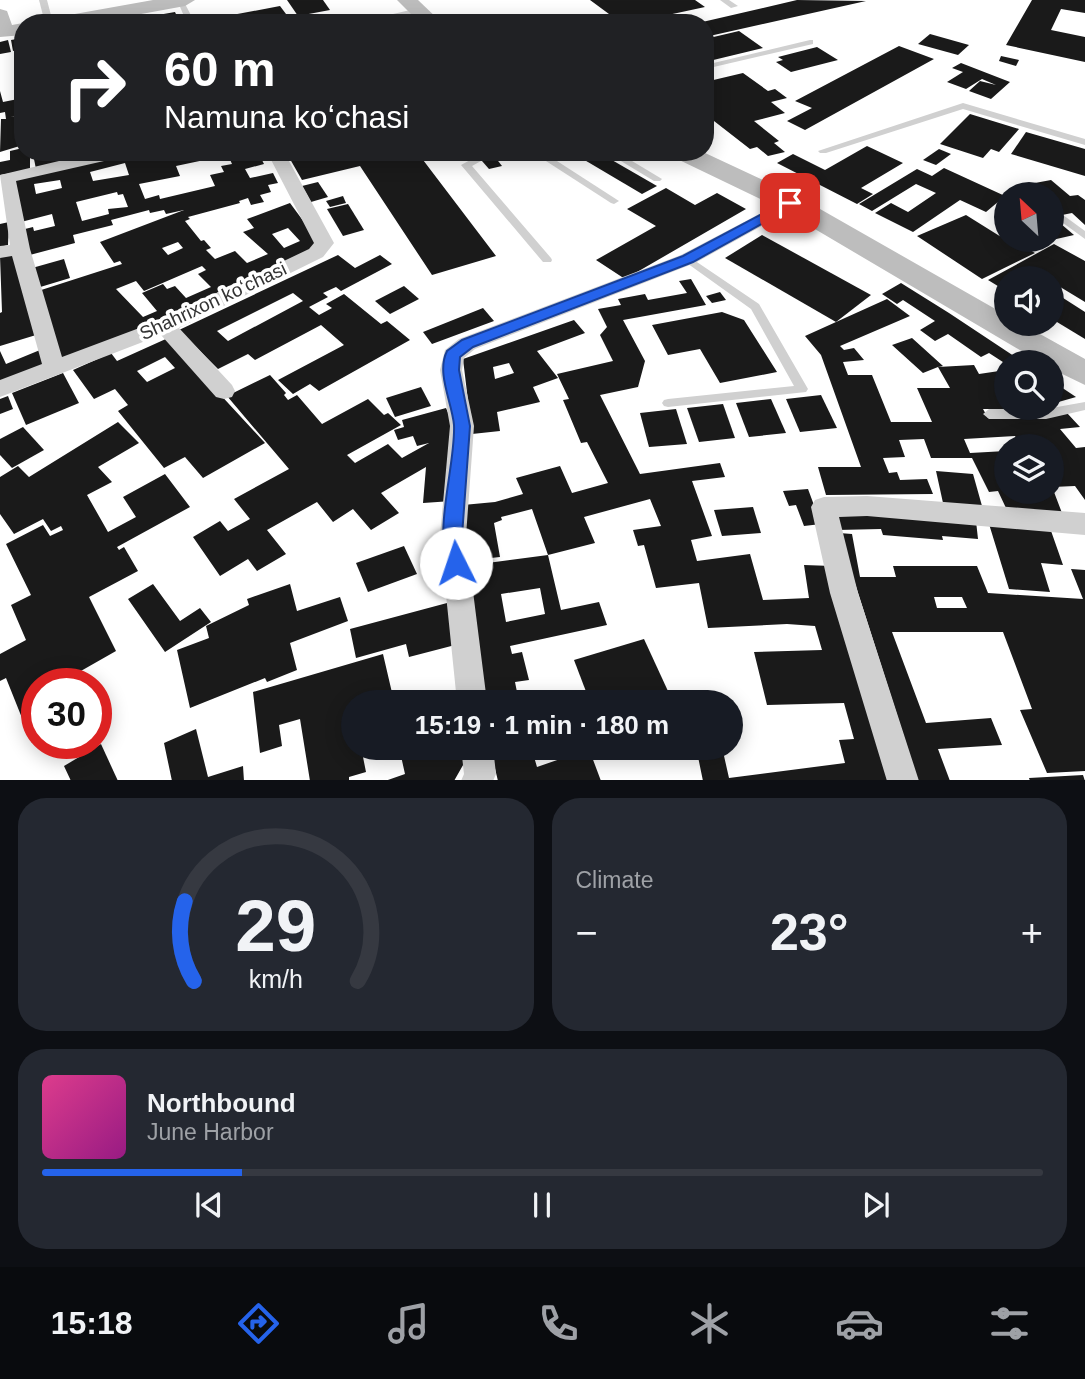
<!DOCTYPE html>
<meta charset="utf-8">
<style>
:root{--surface:#171b24;--page:#242831;--text:#f1f3f6;--muted:#9ea1a6;--line:#363941;--accent:#2563eb}
body{margin:0;font-family:Helvetica,sans-serif;background:var(--page);color:var(--text);height:100vh;display:flex;flex-direction:column;font-size:26px;white-space:nowrap}
*{box-sizing:border-box;margin:0}
p{font-size:23px;color:var(--muted)}
.icon{flex:none;width:38px;height:38px;fill:none;stroke:currentColor;stroke-width:2;stroke-linecap:round;stroke-linejoin:round}
.map{position:relative;height:780px;overflow:hidden}
.drawer{display:flex;flex-direction:column;gap:18px;padding:18px;background:#0d0f14;flex:1}
.drawer>*{flex:none}
.banner{position:absolute;left:14px;top:14px;width:700px;height:147px;border-radius:28px;box-shadow:0 4px 18px #0003;background:#202124;color:#fff;overflow:hidden}
.needle{width:46px;rotate:334deg}
.buttons{position:absolute;left:994px;top:182px;display:grid;gap:14px}
.buttons a{display:grid;place-items:center;width:70px;height:70px;border-radius:50%;background:var(--surface);box-shadow:0 4px 18px #0003;font-size:35px}
.speed{position:absolute;left:21px;top:668px;display:flex;gap:14px;font-size:35px;font-weight:700;text-align:center}
.speed>*{display:grid;place-content:center;width:91px;height:91px;border-radius:50%;background:var(--surface);box-shadow:0 4px 18px #0003;line-height:1}
.speed .limit{border:10px solid #d22;background:#fff;color:#111}
.pin{position:absolute;display:grid;place-items:center;width:60px;height:60px;color:#fff;margin:-30px;border-radius:14px;box-shadow:0 4px 10px #0006}
.me{position:absolute;width:77px;margin:-38px;rotate:356deg;stroke-linejoin:round;filter:drop-shadow(0 0 5px #0008)}
.turn{display:flex;align-items:center;gap:24px;height:147px;padding:0 35px;font-size:32px}
.turn .icon{width:91px;height:91px;stroke-width:2.5}
.turn b{display:block;font-size:49px;line-height:60px}
.big{font-size:52px;font-weight:800;line-height:1.1}
.drawer .widget{flex:1;display:flex;flex-direction:column;justify-content:center;gap:10px;min-width:0;padding:0 24px;border-radius:28px;background:var(--page)}
.drawer .dial{align-items:center;gap:0}
.dial svg{height:182px;overflow:visible;fill:none;stroke:var(--line);stroke-width:7;stroke-linecap:round;text-anchor:middle}
.dial text{fill:var(--text);stroke:none}
.song{display:flex;align-items:center;gap:21px}
.cover{width:84px;height:84px;border-radius:10px;background:linear-gradient(135deg,hsl(330 70% 55%),hsl(310 70% 35%))}
.played{height:7px;border-radius:4px;background:linear-gradient(90deg,var(--accent) 20%,var(--line) 20%)}
.keys{display:flex;justify-content:space-around;direction:ltr}
.heat{display:flex;justify-content:space-between;align-items:center;font-size:38px;direction:ltr}
.drawer .tiles{flex:1;display:grid;gap:18px;grid-template-columns:1fr 1fr}
.widget:last-child{grid-column:span 2}
.trip{position:absolute;left:341px;top:690px;width:402px;height:70px;border-radius:35px;background:var(--surface);box-shadow:0 4px 18px #0003;font-weight:800;line-height:70px;text-align:center}
.tabs{display:flex;height:112px;justify-content:space-around;align-items:center;background:#090b0e;color:var(--muted)}
.tabs .icon{width:49px;height:49px}
.tabs .active{color:var(--accent)}
.tabs b{font-size:32px;color:var(--text)}
.map>svg:first-child{display:block}
.building{fill:#1a1a1a;fill-rule:evenodd}
.lines{fill:none;stroke-linecap:round;stroke-linejoin:round}
.lane{fill:#d0d0d0;fill-rule:evenodd}
.street{fill:#d0d0d0;fill-rule:evenodd}
.secondary{fill:#bdbdbd;fill-rule:evenodd}
.route{fill:#2563eb;stroke:#184099;stroke-width:2}
.labels{text-anchor:middle;dominant-baseline:central;stroke-width:7;stroke-linejoin:round;paint-order:stroke}
.street-label{font-size:19px;fill:#333;stroke:#fff}
</style>
<div class="map">
<svg width="1085" height="781" viewBox="0 0 1085 781">
<rect width="100%" height="100%" fill="#fff"/>
<g class="building">
<polygon points="287,0 323,0 330,10 298,16"/>
<polygon points="590,0 695,0 705,7 640,21 641,23 605,23 597,17 609,14"/>
<polygon points="797,0 866,1 705,37 705,23 698,23"/>
<polygon points="1032,0 1085,0 1085,13 1061,9 1051,30 1085,37 1085,62 1006,45"/>
<polygon points="280,6 289,18 266,23 237,23 232,15"/>
<polygon points="175,12 180,23 124,23 124,21"/>
<polygon points="326,15 332,23 292,23 292,21"/>
<polygon points="739,31 763,48 705,62 705,39"/>
<polygon points="930,34 969,45 958,55 918,44"/>
<polygon points="23,38 23,49 13,51 11,40"/>
<polygon points="8,40 11,52 0,54 0,42"/>
<polygon points="899,46 934,59 805,130 787,121 812,108 795,101"/>
<polygon points="817,47 838,60 791,72 776,62 783,60 778,57"/>
<polygon points="1001,56 1019,60 1016,66 999,61"/>
<polygon points="961,63 1010,82 991,99 969,91 980,81 996,85 982,79 966,89 947,82 963,72 952,68"/>
<polygon points="743,73 768,91 775,89 787,98 771,102 785,113 754,121 779,141 774,143 785,152 768,156 757,147 750,149 705,114 705,82"/>
<polygon points="0,91 3,102 23,98 23,115 11,117 23,116 23,145 0,152 1,119 6,119 5,112 0,113"/>
<polygon points="970,114 1019,129 999,152 991,149 983,158 940,144"/>
<polygon points="1026,132 1085,149 1085,176 1011,154"/>
<polygon points="867,146 903,163 861,188 873,194 857,204 777,163 793,154 825,170"/>
<polygon points="23,148 23,152 30,152 30,170 0,175 0,162 10,160 10,151"/>
<polygon points="939,149 951,154 936,165 923,160"/>
<polygon points="65,152 102,152 36,169 34,159"/>
<path d="M125,152H142L143,156L161,152H188V155L201,152H258L264,164L245,169L250,178L273,173L278,183L268,185L271,192L260,195L264,202L251,205L248,198L239,201L240,203L188,217L190,219L185,221L201,241L204,240L211,248L206,250L215,259L235,251L247,263L268,254L243,232L254,228L247,219L290,203L321,245L123,336L60,360L35,292L122,264L120,261L114,263L100,242L184,210L166,214L164,210L150,213L149,210L111,220L113,225L73,235L75,243L26,256L21,230L33,227L34,231L55,226L52,214L21,222L11,179ZM228,155L232,164L221,166L224,172L210,175L215,186L160,199L159,195L145,199L139,184L180,176L176,166ZM125,163L129,175L93,181L90,172ZM60,180L62,188L36,194L34,184ZM117,192L118,195L123,194L128,207L108,209L109,214L82,221L76,202ZM288,228L300,241L284,248L272,234ZM178,242L183,248L168,255L162,248ZM202,266L206,270L198,274L211,287L186,298L175,286L167,289L163,284L142,293L157,311L143,317L116,289L136,281L144,291Z"/>
<polygon points="286,152 332,152 334,155 345,152 417,152 496,256 432,275 360,166 302,180"/>
<polygon points="571,152 598,152 657,186 642,194"/>
<polygon points="495,157 502,166 489,169 482,161"/>
<polygon points="944,168 1005,196 986,212 960,200 913,232 875,213 891,203 908,212 936,193 916,184 872,211 859,204 917,169 932,176"/>
<polygon points="1051,180 1070,196 1078,195 1085,200 1085,225 1072,213 1052,217 1052,194 1022,194 1014,187"/>
<polygon points="318,182 328,197 311,202 302,186"/>
<polygon points="666,188 695,205 717,193 746,209 625,279 596,260 656,226 627,209"/>
<polygon points="343,196 346,203 330,207 326,201"/>
<polygon points="348,204 364,230 343,236 327,209"/>
<polygon points="966,215 1006,240 1048,241 1023,246 1035,253 982,279 917,236"/>
<polygon points="1054,218 1074,235 1052,240"/>
<polygon points="9,222 8,245 0,247 0,224"/>
<polygon points="762,235 871,295 836,322 725,258"/>
<polygon points="1054,244 1085,261 1085,302 1052,282 1052,278 1038,274 1031,278 1006,278 1006,291 988,280"/>
<polygon points="16,253 36,335 0,346 0,313 2,312 0,256"/>
<path d="M338,255L355,268L380,255L392,264L341,291L336,287L323,293L328,297L309,307L319,315L332,308L326,304L344,294L381,324L387,321L410,340L319,391L310,384L293,394L278,380L344,345L321,325L255,360L248,354L218,369L179,330ZM293,293L303,301L228,341L217,331Z"/>
<polygon points="64,259 70,278 37,288 32,268"/>
<polygon points="691,279 706,305 623,320 645,361 638,387 600,395 640,474 720,463 725,477 692,481 712,536 691,540 697,561 750,554 763,600 809,598 804,565 832,566 891,781 703,781 696,747 722,747 729,778 845,763 839,740 854,739 844,703 767,705 754,652 822,650 815,626 787,624 708,628 699,583 656,588 644,545 638,546 633,530 661,526 650,499 584,517 595,543 548,555 532,509 501,517 502,520 494,523 500,557 463,561 463,505 495,502 523,494 516,478 560,466 572,493 608,483 587,442 581,443 563,400 569,399 557,374 613,361 600,335 607,327 598,309 621,305 618,299 645,294 648,300 687,293 679,281"/>
<polygon points="901,283 949,313 1023,362 1006,364 989,353 981,357 948,334 935,341 920,330 935,321 903,300 897,304 882,294"/>
<polygon points="404,286 419,299 390,314 375,301"/>
<polygon points="720,292 726,300 712,303 706,296"/>
<polygon points="1060,296 1085,312 1085,339 1052,319 1052,301"/>
<polygon points="887,299 910,316 840,346 844,350 854,348 864,360 843,362 848,375 872,375 891,422 932,422 917,388 950,388 938,367 923,373 892,345 912,338 943,366 938,367 974,365 979,374 1006,370 1006,394 999,395 1006,409 983,409 988,418 1067,413 1080,427 1060,429 1076,448 1085,447 1085,500 1075,486 1052,487 1052,446 1021,446 1015,436 964,439 970,453 1006,451 1006,492 1054,492 1062,513 1006,508 998,491 989,492 972,458 931,458 924,439 899,440 905,457 883,458 889,473 897,472 900,480 927,479 933,494 826,495 818,467 861,467 821,355 805,336"/>
<polygon points="483,308 494,321 432,344 423,332"/>
<polygon points="722,312 744,320 777,372 720,383 700,349 668,355 652,325"/>
<path d="M574,320L585,333L537,351L558,378L533,387L540,402L497,412L500,431L472,434L463,359ZM509,363L514,373L495,379L493,367Z"/>
<path d="M168,338L265,443L203,478L185,457L164,468L118,411L128,405L115,389L94,399L73,370L111,353L117,361ZM165,357L175,368L147,382L137,371Z"/>
<polygon points="40,350 47,365 0,383 0,351 6,364"/>
<polygon points="63,373 79,403 26,425 12,393"/>
<polygon points="270,375 286,393 284,395 288,400 297,395 322,424 368,399 384,415 388,413 401,425 347,455 355,463 388,444 402,458 429,443 417,446 413,436 398,440 394,430 404,427 402,420 446,408 457,434 452,501 423,503 426,467 381,493 399,513 371,530 353,509 333,522 317,502 267,530 286,554 257,571 248,559 220,576 193,537 220,521 228,531 250,519 234,499 289,469 227,396"/>
<polygon points="1052,381 1076,397 1055,403 1052,400"/>
<polygon points="421,387 431,406 395,417 386,398"/>
<polygon points="821,395 837,428 800,432 786,399"/>
<polygon points="8,396 13,409 0,414 0,399"/>
<polygon points="771,399 786,433 749,437 736,403"/>
<polygon points="723,404 735,438 699,442 687,408"/>
<polygon points="676,409 687,444 649,447 640,413"/>
<polygon points="118,422 139,443 98,467 112,482 87,495 108,532 136,517 123,497 165,474 190,507 117,547 119,550 124,547 138,571 89,597 116,651 58,684 37,684 37,740 32,743 6,678 0,681 0,654 26,640 11,605 31,595 6,544 43,525 50,536 63,530 61,526 51,531 43,519 14,534 0,514 0,477 18,466 29,477"/>
<polygon points="23,427 44,450 12,468 0,455 0,439"/>
<polygon points="936,471 973,474 982,506 943,503"/>
<polygon points="808,489 821,524 804,526 796,505 789,506 783,491"/>
<polygon points="753,507 761,533 722,536 714,510"/>
<polygon points="831,511 976,521 978,539 942,536 943,540 883,535 881,529 837,530"/>
<polygon points="989,524 1050,528 1063,565 1041,563 1050,592 1009,589"/>
<path d="M839,533L852,534L860,577H896L893,566H977L988,593L1083,599L1071,569L1085,570V771L1047,773L1020,710L1032,709L1003,632H892L926,723L991,718L1002,745L938,749L950,781H918ZM934,597H962L967,608H937Z"/>
<polygon points="404,546 417,574 368,592 356,563"/>
<path d="M548,555L561,610L599,602L607,625L510,646L512,654L522,652L529,680L515,682L519,702H484L465,566ZM540,588L545,614L506,622L501,594Z"/>
<polygon points="153,584 180,621 200,608 211,622 165,652 128,599"/>
<polygon points="290,584 297,611 340,597 348,621 290,643 297,670 267,682 265,678 190,708 177,650 209,638 206,626 249,605 247,599"/>
<polygon points="447,603 459,644 409,657 406,644 356,658 350,629"/>
<polygon points="644,639 673,702 590,702 574,660"/>
<polygon points="383,654 393,697 378,702 354,702 354,747 361,747 366,772 349,777 349,781 310,781 300,719 279,725 282,746 260,753 253,692"/>
<polygon points="196,729 208,777 243,766 244,781 172,781 164,743"/>
<polygon points="101,744 118,781 71,781 64,766"/>
<polygon points="399,747 464,747 467,758 454,781 385,781 405,774"/>
<polygon points="589,749 601,781 498,781 493,760 532,750 537,767"/>
<polygon points="1083,775 1085,781 1030,781 1029,778"/>
</g>
<g class="lines">
<g class="lane">
<polygon points="39,0 47,0 53,23 45,23"/>
<polygon points="177,0 183,0 195,23 187,23"/>
<polygon points="720,0 729,0 738,6 731,8"/>
<polygon points="419,8 423,10 422,12 370,23 354,23"/>
<polygon points="810,40 813,40 813,44 705,69 705,65"/>
<polygon points="963,103 1085,139 1085,145 963,109 826,153 820,153 818,151"/>
<polygon points="485,152 497,152 472,166 551,258 552,260 551,262 543,262 461,165"/>
<polygon points="532,152 543,152 619,201 614,204 611,203"/>
<polygon points="606,152 617,152 662,179 660,181 654,181"/>
<polygon points="1063,215 1085,231 1085,239 1059,220 1059,216"/>
<polygon points="688,256 759,304 808,389 806,392 668,407 664,406 662,403 664,400 668,399 794,386 751,309 684,261 683,259 684,257"/>
<polygon points="1085,402 1085,410 1046,419 989,419 983,414 989,409 1046,409"/>
</g>
<g class="street">
<polygon points="97,152 128,152 126,156 16,181 30,249 62,357 158,321 309,249 314,243 267,152 284,152 334,243 323,257 179,328 232,385 235,391 232,397 224,399 216,397 161,335 0,397 0,380 42,364 12,256 0,258 0,246 10,245 0,175"/>
<polygon points="790,198 799,203 796,207 695,263 475,349 464,358 462,370 474,426 466,536 487,702 457,702 440,536 450,426 440,370 445,350 459,339 681,255"/>
<polygon points="867,496 1085,513 1085,535 867,516 839,517 858,593 919,781 887,781 830,593 811,507 815,500 824,497"/>
<polygon points="461,747 493,747 496,774 493,781 461,781 464,774"/>
</g>
<g class="secondary">
<polygon points="153,0 195,0 185,6 92,23 48,23 58,17"/>
<polygon points="397,0 418,0 442,23 420,23"/>
<polygon points="0,9 7,11 12,25 23,23 23,35 0,37"/>
<polygon points="670,152 703,152 799,197 1006,315 1006,324 1022,324 1085,359 1085,385 1052,369 1052,362 1040,362 781,209 673,157"/>
</g>
</g>
<path class="route" d="M790,199L794,200V206L693,262L473,347L460,357L459,370L470,426L462,536L466,563L463,569L456,571L450,569C432,534 456,464 454,425C452,402 436,373 447,351L462,340L683,256Z"/>
<g class="labels">
<g class="street-label">
<text transform="translate(213 301) rotate(-25)">Shahrixon koʻchasi</text>
</g>
</g>
</svg>
<div class="buttons">
<a><svg class="needle" viewBox="-14 -14 28 28"><path d="M0-13l5 13h-10z" fill="#e53935"/><path d="M0 13l5-13h-10z" fill="#9ea1a6"/></svg></a>
<a><svg class="icon" aria-label="sound" viewBox="0 0 24 24"><path d="M4 9h4l5-4v14l-5-4H4zM17 9q2 3 0 6"/></svg></a>
<a><svg class="icon" aria-label="search" viewBox="0 0 24 24"><circle cx="10" cy="10" r="6"/><path d="M15 15l6 6"/></svg></a>
<a><svg class="icon" aria-label="layers" viewBox="0 0 24 24"><path d="M12 4l9 5-9 5-9-5zM3 14l9 5 9-5"/></svg></a>
</div>
<div class="speed"><div class="limit">30</div></div>
<div class="pin" style="left:790px;top:203px;background:#d93025"><svg class="icon" aria-label="arrive" viewBox="0 0 24 24"><path d="M6 21V4h12l-3 4 3 4H6"/></svg></div>
<svg class="me" style="left:456px;top:563px" viewBox="-20 -20 40 40"><circle r="19" fill="#fff"/><path d="M0-13L10 11 0 6-10 11z" fill="#2563eb"/></svg>
<div class="trip">15:19 · 1 min · 180 m</div>
<div class="banner">
<div class="turn"><svg class="icon" aria-label="right" viewBox="0 0 24 24"><path d="M7 20v-9h11M14 6l5 5-5 5"/></svg><div><b>60 m</b>Namuna koʻchasi</div></div>
</div>
</div>
<section class="drawer">
<div class="tiles">
<div class="widget dial"><svg viewBox="0 0 100 80">
<path d="M14 69A42 42 0 1 1 86 69"/>
<path d="M14 69A42 42 0 0 1 10 34" stroke="#2563eb"/>
<text x="50" y="56" font-size="32" font-weight="700">29</text>
<text x="50" y="72" font-size="11">km/h</text>
</svg></div>
<div class="widget"><p>Climate</p>
<div class="heat"><a>−</a><b class="big">23°</b><a>+</a></div>
</div>
<div class="widget">
<div class="song"><i class="cover"></i><div><b>Northbound</b><p>June Harbor</p></div></div>
<div class="played"></div>
<div class="keys"><svg class="icon" aria-label="previous" viewBox="0 0 24 24"><path d="M18 5L8 12l10 7zM5 5v14"/></svg><svg class="icon" aria-label="pause" viewBox="0 0 24 24"><path d="M8 5v14M16 5v14"/></svg><svg class="icon" aria-label="next" viewBox="0 0 24 24"><path d="M6 5l10 7-10 7zM19 5v14"/></svg></div>
</div>
</div>
</section>
<nav class="tabs">
<b>15:18</b>
<svg class="icon active" aria-label="directions" viewBox="0 0 24 24"><path d="M12 3l9 9-9 9-9-9zM9 14v-3h6M13 9l2 2-2 2"/></svg>
<svg class="icon" aria-label="music" viewBox="0 0 24 24"><path d="M9 18V5l10-2v13"/><circle cx="6" cy="18" r="3"/><circle cx="16" cy="16" r="3"/></svg>
<svg class="icon" aria-label="phone" viewBox="0 0 24 24"><path d="M5 4h4l2 5-3 2q2 4 5 5l2-3 5 2v4C11 20 4 13 5 4z"/></svg>
<svg class="icon" aria-label="climate" viewBox="0 0 24 24"><path d="M12 3v18M4 7l16 10M4 17L20 7"/></svg>
<svg class="icon" aria-label="car" viewBox="0 0 24 24"><path d="M5 17H2v-5l4-1 3-4h7l3 4 3 1v5h-3M9 17h6M6 11h13"/><circle cx="7" cy="17" r="2"/><circle cx="17" cy="17" r="2"/></svg>
<svg class="icon" aria-label="filters" viewBox="0 0 24 24"><path d="M4 7h16M4 17h16"/><circle cx="9" cy="7" r="2"/><circle cx="15" cy="17" r="2"/></svg>
</nav>
